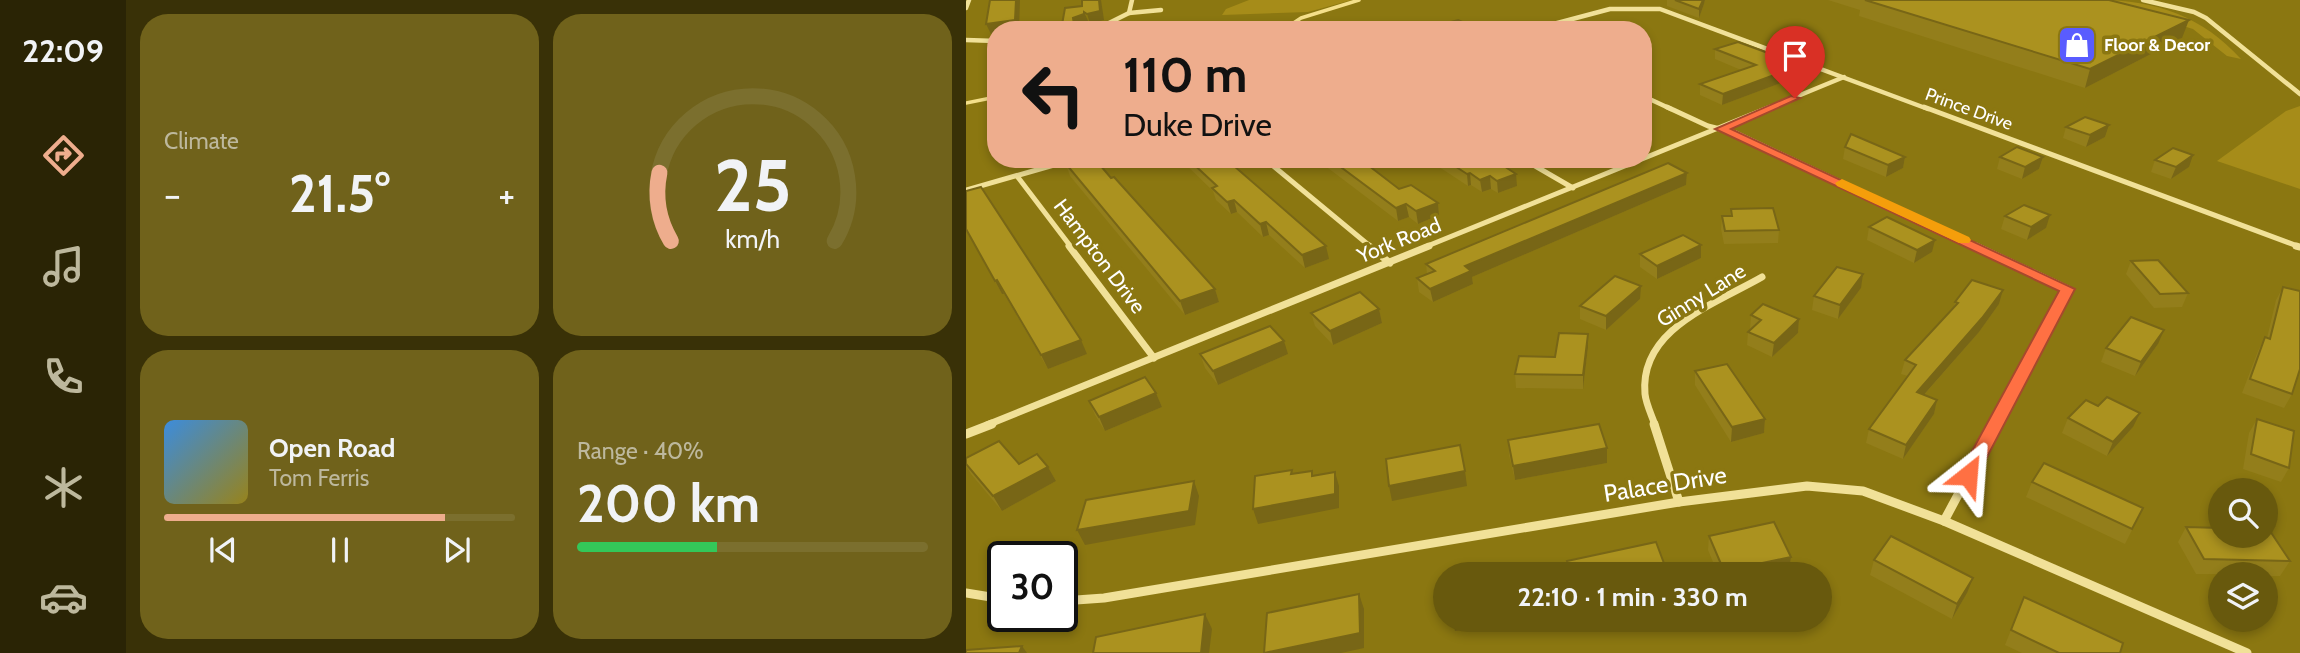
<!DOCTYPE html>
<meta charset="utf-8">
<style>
:root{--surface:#68590d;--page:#70621b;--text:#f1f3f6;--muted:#bdb89d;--line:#7b6f2e;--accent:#eead8d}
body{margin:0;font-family:Cabin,sans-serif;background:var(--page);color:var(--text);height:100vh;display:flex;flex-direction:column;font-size:26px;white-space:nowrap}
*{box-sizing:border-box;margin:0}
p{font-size:23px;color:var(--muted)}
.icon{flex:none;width:38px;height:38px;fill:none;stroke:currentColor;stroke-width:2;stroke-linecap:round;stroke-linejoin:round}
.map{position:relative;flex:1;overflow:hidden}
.sheet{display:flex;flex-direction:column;gap:14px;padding:14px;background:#393107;width:840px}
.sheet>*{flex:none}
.hud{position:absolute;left:21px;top:21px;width:665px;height:147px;border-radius:28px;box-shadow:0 4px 10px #0003;background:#eead8d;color:#111;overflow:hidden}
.tools{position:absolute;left:1242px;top:478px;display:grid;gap:14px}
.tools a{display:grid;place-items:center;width:70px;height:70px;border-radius:50%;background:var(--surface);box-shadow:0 4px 10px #0003;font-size:35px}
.speed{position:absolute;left:21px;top:541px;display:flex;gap:14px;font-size:35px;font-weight:700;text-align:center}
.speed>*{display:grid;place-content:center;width:91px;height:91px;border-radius:50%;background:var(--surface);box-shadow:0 4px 10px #0003;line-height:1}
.speed .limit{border:4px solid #111;border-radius:10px;background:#fff;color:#111}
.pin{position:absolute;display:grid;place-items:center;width:60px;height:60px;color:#fff;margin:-72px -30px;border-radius:50% 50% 50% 0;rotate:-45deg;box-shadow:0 0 7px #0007}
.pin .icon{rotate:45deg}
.me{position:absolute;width:77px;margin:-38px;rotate:28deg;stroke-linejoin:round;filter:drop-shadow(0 0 5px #0008)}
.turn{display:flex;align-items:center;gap:24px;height:147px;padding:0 21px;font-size:32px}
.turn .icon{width:91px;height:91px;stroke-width:2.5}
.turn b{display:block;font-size:49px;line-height:60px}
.big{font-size:52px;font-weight:700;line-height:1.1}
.sheet .tile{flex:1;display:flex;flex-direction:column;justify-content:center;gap:10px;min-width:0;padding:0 24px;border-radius:28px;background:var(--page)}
.sheet .dial{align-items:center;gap:0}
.dial svg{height:182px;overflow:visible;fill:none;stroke:var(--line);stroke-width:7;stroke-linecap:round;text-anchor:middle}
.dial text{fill:var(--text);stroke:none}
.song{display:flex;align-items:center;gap:21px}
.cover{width:84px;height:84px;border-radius:10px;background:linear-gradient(135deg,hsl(210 70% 55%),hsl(50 70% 35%))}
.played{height:7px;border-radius:4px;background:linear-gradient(90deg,var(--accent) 80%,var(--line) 80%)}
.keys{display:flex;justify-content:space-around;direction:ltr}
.heat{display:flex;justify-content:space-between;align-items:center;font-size:38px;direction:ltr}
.charge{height:10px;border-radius:5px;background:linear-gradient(90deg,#34c759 40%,var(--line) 0)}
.sheet .tiles{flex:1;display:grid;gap:14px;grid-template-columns:repeat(2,1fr)}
.trip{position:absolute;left:467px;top:562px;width:399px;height:70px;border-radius:35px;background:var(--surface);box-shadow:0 4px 10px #0003;font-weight:700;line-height:70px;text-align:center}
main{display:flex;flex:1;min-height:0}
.tabs{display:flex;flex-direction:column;width:126px;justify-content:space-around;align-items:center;background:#2a2405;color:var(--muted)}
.tabs .icon{width:49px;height:49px}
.tabs .active{color:var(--accent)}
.tabs b{font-size:32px;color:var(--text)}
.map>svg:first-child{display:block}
.green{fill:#a68c19}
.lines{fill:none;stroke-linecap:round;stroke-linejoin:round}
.stream{stroke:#f5e08a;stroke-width:3.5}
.street-far3{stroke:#f1e198;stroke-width:4.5}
.street-far2{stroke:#f1e198;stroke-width:5}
.street-far1{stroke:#f1e198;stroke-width:7}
.street{stroke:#f1e198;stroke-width:9}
.wall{fill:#937e1b}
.shaded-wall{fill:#786616}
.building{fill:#ab921f;stroke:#786616;stroke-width:2}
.route{fill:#ff7043;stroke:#a6492c;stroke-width:2}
.slow{fill:#f59e0b}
.labels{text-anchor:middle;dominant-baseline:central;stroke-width:7;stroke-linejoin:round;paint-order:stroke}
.far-poi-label{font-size:18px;font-weight:bold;fill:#fff;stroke:#8b7711;text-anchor:start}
.far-street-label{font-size:18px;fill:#fff;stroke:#8b7711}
.street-label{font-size:21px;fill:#fff;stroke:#8b7711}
.near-street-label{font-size:24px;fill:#fff;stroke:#8b7711}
</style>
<main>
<nav class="tabs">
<b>22:09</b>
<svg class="icon active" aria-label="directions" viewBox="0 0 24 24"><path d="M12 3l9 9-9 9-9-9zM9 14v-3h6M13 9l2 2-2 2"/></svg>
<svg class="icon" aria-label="music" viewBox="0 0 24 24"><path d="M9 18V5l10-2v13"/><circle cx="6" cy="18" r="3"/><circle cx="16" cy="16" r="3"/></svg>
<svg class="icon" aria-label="phone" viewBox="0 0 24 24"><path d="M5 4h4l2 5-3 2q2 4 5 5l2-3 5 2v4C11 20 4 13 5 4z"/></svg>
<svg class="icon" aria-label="climate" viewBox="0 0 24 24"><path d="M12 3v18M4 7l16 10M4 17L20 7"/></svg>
<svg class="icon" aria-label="car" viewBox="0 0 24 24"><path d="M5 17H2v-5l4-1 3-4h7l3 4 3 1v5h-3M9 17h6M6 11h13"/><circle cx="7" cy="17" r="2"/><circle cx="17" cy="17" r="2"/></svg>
</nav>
<section class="sheet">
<div class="tiles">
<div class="tile"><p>Climate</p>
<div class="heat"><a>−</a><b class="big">21.5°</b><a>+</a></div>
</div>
<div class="tile dial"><svg viewBox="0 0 100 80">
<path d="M14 69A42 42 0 1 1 86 69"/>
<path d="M14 69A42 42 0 0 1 9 39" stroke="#eead8d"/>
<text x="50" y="56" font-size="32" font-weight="700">25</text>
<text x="50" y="72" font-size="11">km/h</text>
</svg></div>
<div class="tile">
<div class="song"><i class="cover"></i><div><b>Open Road</b><p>Tom Ferris</p></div></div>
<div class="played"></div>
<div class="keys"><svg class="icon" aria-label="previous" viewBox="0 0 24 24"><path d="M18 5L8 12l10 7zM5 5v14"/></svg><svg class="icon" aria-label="pause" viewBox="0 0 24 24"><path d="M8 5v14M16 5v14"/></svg><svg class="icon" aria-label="next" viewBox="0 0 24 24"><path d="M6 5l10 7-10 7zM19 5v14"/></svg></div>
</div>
<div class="tile"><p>Range · 40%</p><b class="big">200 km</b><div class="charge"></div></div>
</div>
</section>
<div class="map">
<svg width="1334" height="653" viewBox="0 0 1334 653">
<rect width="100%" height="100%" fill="#8b7711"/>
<g class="green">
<polygon points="283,0 386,0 342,12 256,15 260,9"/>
<path d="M1132,0C1191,0 1237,17 1275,59L1261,56L1227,29Z"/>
<polygon points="1334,106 1334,189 1251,161 1320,111"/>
</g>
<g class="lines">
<g class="stream">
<polyline points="317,30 335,18 393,0"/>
<polyline points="0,103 30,97"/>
</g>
<g class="street-far3">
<polyline points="1177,0 1228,12 1240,18 1334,94"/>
<polyline points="0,8 3,0"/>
<polyline points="163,13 195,10"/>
<polyline points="115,30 137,26 163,13 166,0"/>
<polyline points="565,30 644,9 694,9 962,109"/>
<polyline points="0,40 30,41"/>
<polyline points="677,96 705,109"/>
<polyline points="800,109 878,77"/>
</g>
<g class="street-far2">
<polyline points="701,107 742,126 770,133 1013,247"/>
<polyline points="958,107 1334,247"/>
<polyline points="299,159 405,247"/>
<polyline points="557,159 607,188"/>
<polyline points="51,176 105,247"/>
<polyline points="0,190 109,159"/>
<polyline points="459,247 804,107"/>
</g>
<g class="street-far1">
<polyline points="103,246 188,358"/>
<polyline points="403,246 424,263"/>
<polyline points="1010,246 1102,289 1029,425"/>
<polyline points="1330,246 1334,247"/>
<polyline points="21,425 463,246"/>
<path d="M689,425C686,416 680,404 679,394C673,329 749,304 796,277"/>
</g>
<g class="street">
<polyline points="688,424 713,502"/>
<polyline points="0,434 26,424"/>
<polyline points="978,521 1030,424"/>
<polyline points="0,593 37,599"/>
<polyline points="96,601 138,598 713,502 841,486 897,491 978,521 1281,653"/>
</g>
</g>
<g class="wall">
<polygon points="701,0 739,0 738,4 733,18 701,6"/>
<polygon points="862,0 1143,0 1216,38 1119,88 893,16 894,10"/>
<polygon points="749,49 835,65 833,76 756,105 734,95 734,84 775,70 749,59"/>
<polygon points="1143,125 1139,137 1120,147 1097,138 1100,127"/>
<polygon points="879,147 939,157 937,168 920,177 877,159"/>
<polygon points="1034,157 1077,157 1073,169 1056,179 1031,169"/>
<polygon points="214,159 260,159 363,259 339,268 303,235 297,237 271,212 265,214 250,200 247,191"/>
<polygon points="350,159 394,159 433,189 472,203 473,215 452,224 443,217 432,221"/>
<polygon points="463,159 527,159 551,186 532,193 525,189 516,192 505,185 502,186 464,161"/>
<polygon points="1189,160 1223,167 1205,179 1185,172"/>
<polygon points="100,164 249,289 253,302 219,315 104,176"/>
<polygon points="721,173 720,185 506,277 507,284 467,302 453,292 451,278 461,274 460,264"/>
<polygon points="0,191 121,354 82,369 38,294 36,294 0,230"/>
<polygon points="765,209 813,230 812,243 758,244 755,229 756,216 764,216"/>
<polygon points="1039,216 1080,228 1061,240 1035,229"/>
<polygon points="903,227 966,252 948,263 901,240"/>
<polygon points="735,245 735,258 691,279 674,267 674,254"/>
<polygon points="1165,261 1222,293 1216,307 1188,308 1160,274"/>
<polygon points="1317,287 1326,394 1318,408 1276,393 1292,351 1299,337 1301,338 1310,300"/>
<polygon points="895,288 872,319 846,310 848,296"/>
<polygon points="1037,290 1033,304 1013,332 958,395 971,400 968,414 937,459 900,443 903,429 942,376 935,374 939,360 988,308 989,302"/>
<polygon points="674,299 640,330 614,319 614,306"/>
<polygon points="413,309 416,323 367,345 349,326 345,313"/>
<polygon points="785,315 833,319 832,333 806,357 781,345 782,332 784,329"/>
<polygon points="622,334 622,347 617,389 550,388 549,374 589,357"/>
<polygon points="1192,344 1169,376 1135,362 1140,348"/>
<polygon points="234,354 322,354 252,385 239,368"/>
<polygon points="729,371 799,419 798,433 765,442 729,385"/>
<polygon points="190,393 196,407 139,431 129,415 123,401"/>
<polygon points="1102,418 1167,427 1141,456 1096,433"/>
<polygon points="1291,419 1323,468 1315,482 1277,469 1283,433"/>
<polygon points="542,440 641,463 549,480 543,455"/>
<polygon points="0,458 82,467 90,481 36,511 5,474 0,466"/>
<polygon points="1066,482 1177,508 1159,544 1060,497"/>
<polygon points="1220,527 1324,561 1314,576 1300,576 1300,574 1230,574 1212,542"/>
<polygon points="743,536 825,557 823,572 812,574 752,574 742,550"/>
<polygon points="908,560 1001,593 986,619 904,575"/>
<polygon points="1058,597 1154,653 1056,653 1039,645"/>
</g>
<g class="shaded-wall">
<polygon points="50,0 54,0 53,30 30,30 30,33 25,34 20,24"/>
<polygon points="133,0 135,0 138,20 124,23 121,14"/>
<polygon points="737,0 739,0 738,4 733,18 733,9"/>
<polygon points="118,12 122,21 121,24 117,26 118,30 110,30 107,18"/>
<polygon points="1223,20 1216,38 1119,88 1124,69"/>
<polygon points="835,65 833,76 756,105 757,94"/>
<polygon points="1143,125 1139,137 1120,147 1124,135"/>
<polygon points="1227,155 1223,167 1205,179 1210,167"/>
<polygon points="939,157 937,168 920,177 922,165"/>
<polygon points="1077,157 1073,169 1056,179 1059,167"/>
<polygon points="504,173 505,185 502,186 501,174"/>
<polygon points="721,173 720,185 506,277 507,284 467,302 464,289 499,266"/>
<polygon points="550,174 551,186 532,193 531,181"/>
<polygon points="524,176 525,189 516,192 514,180"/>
<polygon points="268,200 271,212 265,214 261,202"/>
<polygon points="472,203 473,215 452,224 450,211"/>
<polygon points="440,204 443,217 432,221 430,208"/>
<polygon points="1084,215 1080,228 1061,240 1065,227"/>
<polygon points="300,222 303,235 297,237 294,224"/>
<polygon points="969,240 966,252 948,263 951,250"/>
<polygon points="735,245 735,258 691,279 691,266"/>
<polygon points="360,246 363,259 339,268 336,255"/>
<polygon points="897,274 895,288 872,319 874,305"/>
<polygon points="31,280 38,294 36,294 29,281"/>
<polygon points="675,286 674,299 640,330 640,316"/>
<polygon points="249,289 253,302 219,315 214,301"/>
<polygon points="1037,290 1033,304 1013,332 948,406 951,392"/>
<polygon points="413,309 416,323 367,345 364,331"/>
<polygon points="833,319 832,333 806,357 808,343"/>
<polygon points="1198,330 1192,344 1169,376 1175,362"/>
<polygon points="622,334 622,347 617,389 617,375"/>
<polygon points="115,340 121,354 82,369 75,355"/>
<polygon points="318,341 322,354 252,385 247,371"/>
<polygon points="190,393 196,407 139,431 133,417"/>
<polygon points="971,400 968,414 937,459 940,445"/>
<polygon points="1174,413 1167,427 1141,456 1147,442"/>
<polygon points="799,419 798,433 765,442 766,427"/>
<polygon points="641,448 641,463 549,480 547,466"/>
<polygon points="82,467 90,481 36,511 27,496"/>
<polygon points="499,471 501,486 426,501 423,486"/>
<polygon points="369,472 373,486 373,508 292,524 287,509"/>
<polygon points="228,481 233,496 229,525 119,545 111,530"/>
<polygon points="825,557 823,572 812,574 758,574 758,571"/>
<polygon points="1007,578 1001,593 986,619 991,604"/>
<polygon points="393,594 398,609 398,648 375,653 298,653"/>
<polygon points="239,614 246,629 243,653 235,653"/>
<polygon points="487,620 554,620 489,631"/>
<polygon points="56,646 61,653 53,653"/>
</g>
<g class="building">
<polygon points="24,0 50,0 49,20 20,24"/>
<polygon points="116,0 133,0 134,11 121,14 118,12 118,14 107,18 108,24 116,24 115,30 95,30 99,8 116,6"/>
<polygon points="709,0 737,0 733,9"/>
<polygon points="899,0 1143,0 1223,20 1124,69"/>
<polygon points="492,20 513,30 455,30"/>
<polygon points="772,42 835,65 757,94 734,84 790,65 749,49"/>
<polygon points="1119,117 1143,125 1124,135 1100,127"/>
<polygon points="885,134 939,157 922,165 879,147"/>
<polygon points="1051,147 1077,157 1059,167 1034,157"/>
<polygon points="1207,148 1227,155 1210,167 1189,160"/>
<polygon points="116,159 129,159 145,178 148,177 249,289 214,301 100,164"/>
<polygon points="222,159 260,159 360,246 336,255 300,222 294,224 268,200 261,202 246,188 251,186"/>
<polygon points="364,159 394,159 433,189 445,185 472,203 450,211 440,204 430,208"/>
<polygon points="478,159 527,159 550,174 531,181 524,176 514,180 504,173 501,174"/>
<polygon points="702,163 721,173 499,266 505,271 464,289 451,278 469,271 460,264"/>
<polygon points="15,187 115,340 75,355 31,280 29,281 0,229 0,191"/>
<polygon points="1058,205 1084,215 1065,227 1039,216"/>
<polygon points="807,208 813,230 759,231 756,216 766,216 765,209"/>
<polygon points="921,217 969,240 951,250 903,227"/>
<polygon points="717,235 735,245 691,266 674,254"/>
<polygon points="1192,260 1222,293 1194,294 1165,261"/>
<polygon points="871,267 897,274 874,305 848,296"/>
<polygon points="649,276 675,286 640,316 614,306"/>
<polygon points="1006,280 1037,290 1016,318 951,392 971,400 940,445 903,429 950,365 939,360 992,303 989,302"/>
<polygon points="1317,287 1334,291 1334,369 1326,394 1284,379 1299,337 1304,339"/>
<polygon points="394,292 413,309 364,331 345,313"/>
<polygon points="797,304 833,319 808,343 782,332 795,320 785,315"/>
<polygon points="1165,317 1198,330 1175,362 1140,348"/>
<polygon points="304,326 318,341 247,371 234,354"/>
<polygon points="593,333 622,334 617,375 549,374 553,356 589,357"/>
<polygon points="761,364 799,419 766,427 729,371"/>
<polygon points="179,377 190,393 133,417 123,401"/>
<polygon points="1141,397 1174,413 1147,442 1102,418 1120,400 1132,406"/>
<polygon points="1291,419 1328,431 1323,468 1285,454"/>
<polygon points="633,424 641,448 547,466 542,440"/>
<polygon points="33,441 53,464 71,454 82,467 27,496 0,464 0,458"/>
<polygon points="494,445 499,471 423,486 420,459"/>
<polygon points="1078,463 1177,508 1166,529 1066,482"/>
<polygon points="326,470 325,474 346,471 346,476 369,472 369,494 287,509 289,476"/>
<polygon points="228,481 223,511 111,530 120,500"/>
<polygon points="808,522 825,557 758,571 743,536"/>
<polygon points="1220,527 1255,528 1255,536 1300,536 1300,528 1302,528 1324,561 1238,559"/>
<polygon points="925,536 1007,578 991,604 908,560"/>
<polygon points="690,542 702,574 605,574 601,561"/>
<polygon points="550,570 550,574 526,574"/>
<polygon points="393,594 394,633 298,653 301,613"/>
<polygon points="1058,597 1157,643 1154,653 1093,653 1045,630"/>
<polygon points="239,614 235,653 127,653 130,637"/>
<polygon points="56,646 53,653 0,653 0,650"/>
</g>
<polygon class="route" points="825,96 834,98 765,129 1109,289 1009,480 996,480 993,475 1093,291 749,129"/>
<polygon class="slow" points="876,179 1003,237 1005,240 1003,243 993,243 871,186 869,183"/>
<defs>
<g id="shop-square" transform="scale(2.0125)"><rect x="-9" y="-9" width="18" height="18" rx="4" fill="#595cff" stroke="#8b7711"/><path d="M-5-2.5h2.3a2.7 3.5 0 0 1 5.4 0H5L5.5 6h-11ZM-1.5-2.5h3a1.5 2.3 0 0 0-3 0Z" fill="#fff"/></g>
</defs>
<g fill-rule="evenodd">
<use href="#shop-square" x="1111" y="45"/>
</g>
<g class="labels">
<g class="far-poi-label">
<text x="1138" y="45">Floor &amp; Decor</text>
</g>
<g class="far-street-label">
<text transform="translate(1003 109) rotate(20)">Prince Drive</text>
</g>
<g class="street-label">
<text transform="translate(433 240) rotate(-22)">York Road</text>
<text transform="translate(134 256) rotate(53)">Hampton Drive</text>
<text transform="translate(735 295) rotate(-32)">Ginny Lane</text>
</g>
<g class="near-street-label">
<text transform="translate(699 484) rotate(-9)">Palace Drive</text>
</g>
</g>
</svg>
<div class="tools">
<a><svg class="icon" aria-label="search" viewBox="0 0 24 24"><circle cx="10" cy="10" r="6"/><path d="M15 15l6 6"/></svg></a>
<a><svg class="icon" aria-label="layers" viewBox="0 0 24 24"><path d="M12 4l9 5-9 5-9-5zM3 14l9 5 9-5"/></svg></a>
</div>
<div class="speed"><div class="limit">30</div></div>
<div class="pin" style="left:829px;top:98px;background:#d93025"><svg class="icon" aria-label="arrive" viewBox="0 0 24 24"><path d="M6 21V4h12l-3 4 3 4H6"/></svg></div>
<svg class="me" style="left:1002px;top:475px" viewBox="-20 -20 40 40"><path d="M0-17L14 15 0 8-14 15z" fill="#ff7043" stroke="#fff" stroke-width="4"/></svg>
<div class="trip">22:10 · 1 min · 330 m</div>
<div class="hud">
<div class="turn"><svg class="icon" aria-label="left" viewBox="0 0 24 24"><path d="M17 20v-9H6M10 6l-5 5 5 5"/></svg><div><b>110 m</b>Duke Drive</div></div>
</div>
</div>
</main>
